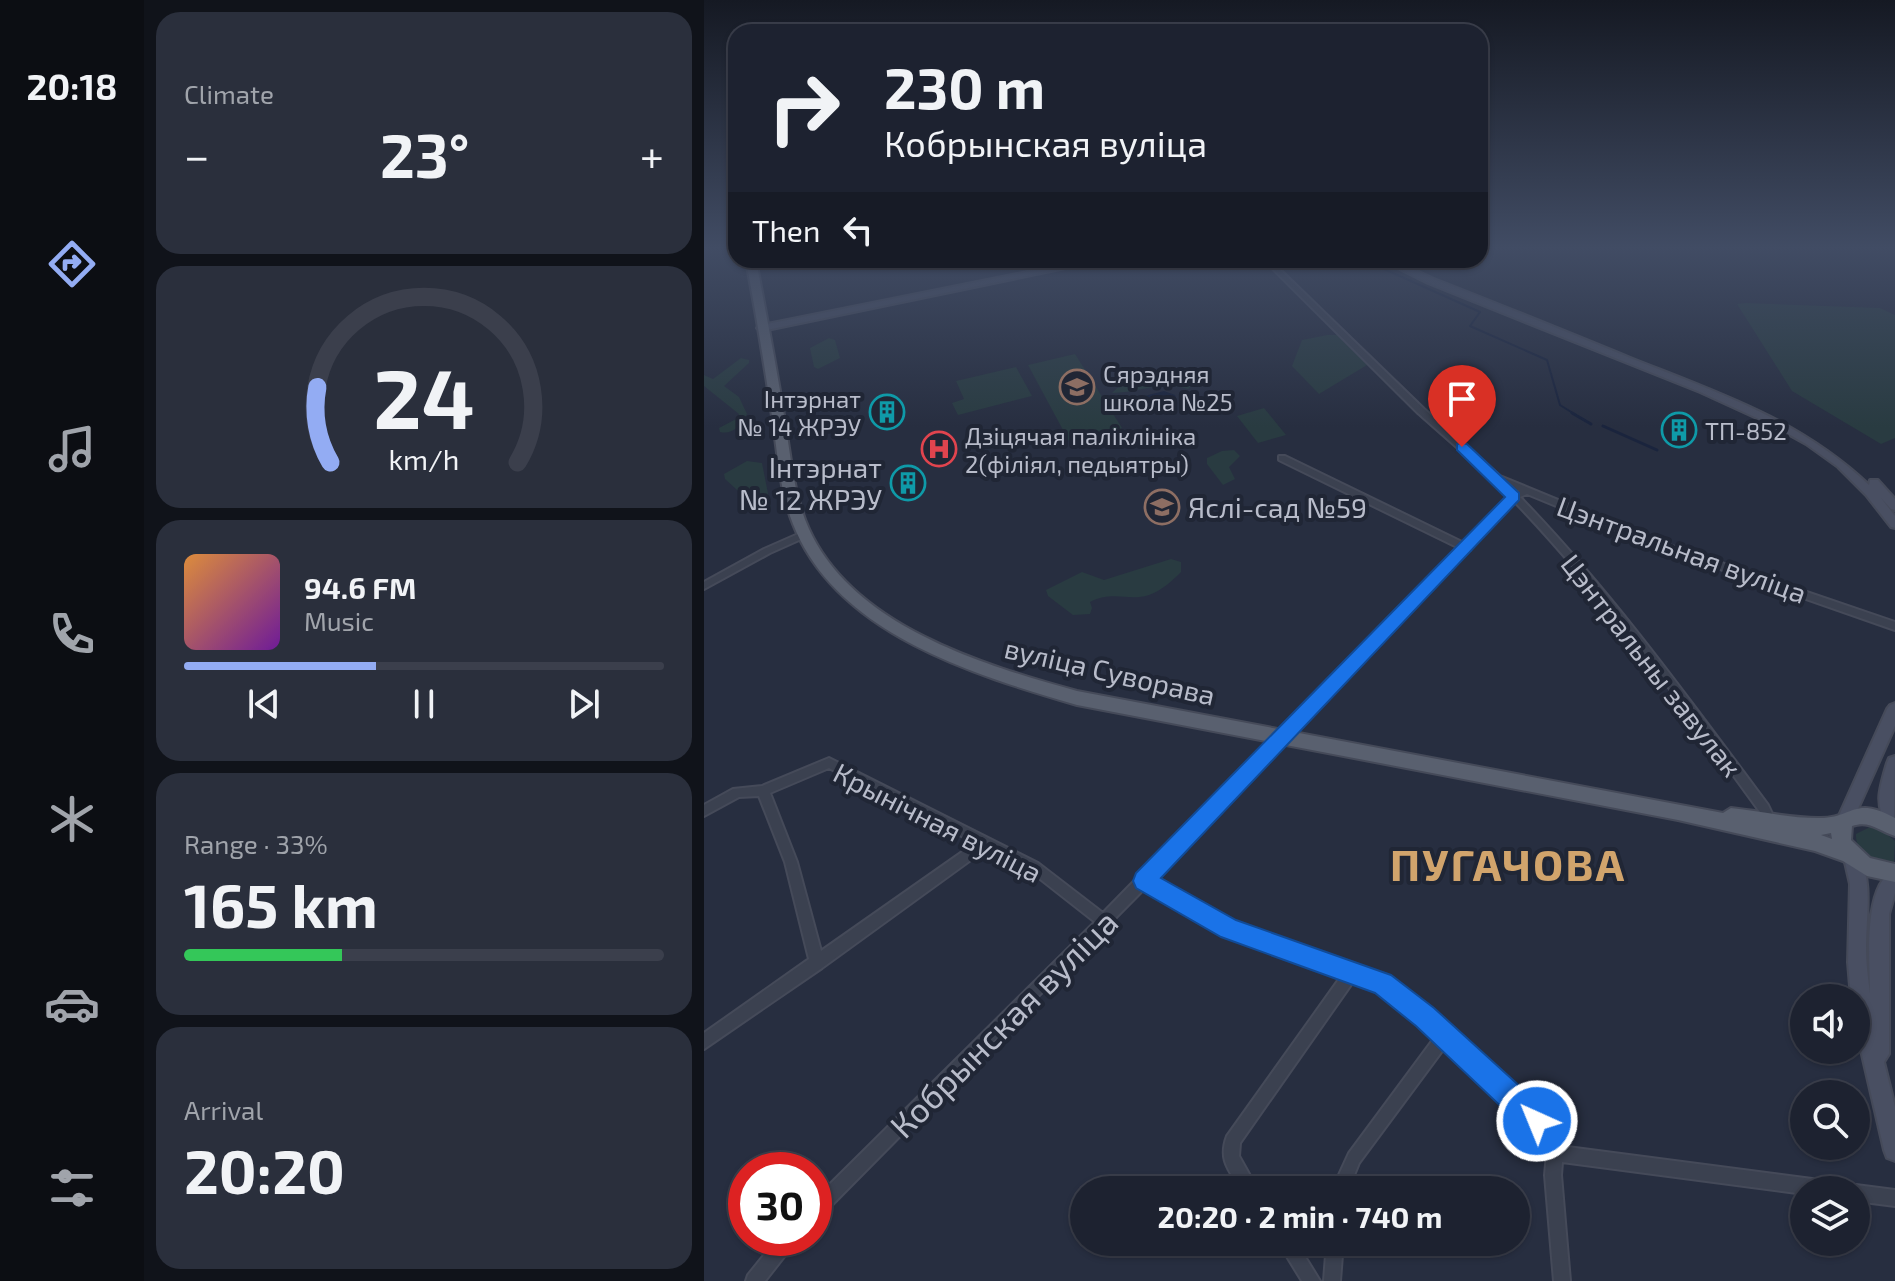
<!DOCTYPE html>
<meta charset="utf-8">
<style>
:root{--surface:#1d2230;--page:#2a2f3c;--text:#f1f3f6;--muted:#a0a4ab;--line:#3b3f4c;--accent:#93acf3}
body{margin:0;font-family:"Exo 2",sans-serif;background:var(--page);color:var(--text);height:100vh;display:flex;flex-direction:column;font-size:30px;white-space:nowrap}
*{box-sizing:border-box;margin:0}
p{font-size:26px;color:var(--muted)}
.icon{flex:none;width:44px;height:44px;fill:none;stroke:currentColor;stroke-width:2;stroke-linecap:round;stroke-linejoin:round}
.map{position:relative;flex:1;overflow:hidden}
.panel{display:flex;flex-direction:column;gap:12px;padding:12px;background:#10131a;width:560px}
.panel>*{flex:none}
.banner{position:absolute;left:24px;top:24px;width:760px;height:244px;border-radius:24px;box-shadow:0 2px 6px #0004,0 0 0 2px var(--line);background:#1d2230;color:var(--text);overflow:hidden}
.tools{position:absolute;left:1086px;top:984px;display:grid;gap:16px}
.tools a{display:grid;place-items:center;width:80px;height:80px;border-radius:50%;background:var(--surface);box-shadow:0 2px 6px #0004,0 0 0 2px var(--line);font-size:40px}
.speed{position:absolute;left:24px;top:1152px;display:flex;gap:16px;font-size:40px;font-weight:700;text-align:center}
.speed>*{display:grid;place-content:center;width:104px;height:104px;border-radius:50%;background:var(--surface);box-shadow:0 2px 6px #0004,0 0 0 2px var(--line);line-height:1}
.speed .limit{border:12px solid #d22;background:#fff;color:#111}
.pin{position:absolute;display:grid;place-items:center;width:68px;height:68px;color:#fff;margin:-82px -34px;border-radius:50% 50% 50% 0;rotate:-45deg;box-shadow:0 0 8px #0007}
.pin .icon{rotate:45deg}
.me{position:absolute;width:88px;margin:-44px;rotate:316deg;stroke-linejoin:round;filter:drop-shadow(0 0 6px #0008)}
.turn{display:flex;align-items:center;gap:28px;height:168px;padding:0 24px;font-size:36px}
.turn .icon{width:104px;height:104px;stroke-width:2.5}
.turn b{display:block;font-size:56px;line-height:68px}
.then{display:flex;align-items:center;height:76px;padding:0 24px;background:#0003;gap:16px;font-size:30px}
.big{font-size:60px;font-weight:700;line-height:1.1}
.panel .tile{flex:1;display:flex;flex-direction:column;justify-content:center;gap:12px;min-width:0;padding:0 28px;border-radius:24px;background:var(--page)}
.panel .dial{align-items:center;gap:0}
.dial svg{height:208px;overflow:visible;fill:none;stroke:var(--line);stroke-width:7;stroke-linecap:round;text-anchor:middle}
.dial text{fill:var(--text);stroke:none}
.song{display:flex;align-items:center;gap:24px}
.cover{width:96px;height:96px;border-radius:12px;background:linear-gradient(135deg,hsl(30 70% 55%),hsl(280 70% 35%))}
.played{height:8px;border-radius:4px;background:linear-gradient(90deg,var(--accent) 40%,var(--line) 40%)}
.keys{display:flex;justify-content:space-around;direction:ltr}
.heat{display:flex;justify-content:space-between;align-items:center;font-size:44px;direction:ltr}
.charge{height:12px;border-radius:6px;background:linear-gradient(90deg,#34c759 33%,var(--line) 0)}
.trip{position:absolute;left:366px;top:1176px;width:460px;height:80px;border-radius:40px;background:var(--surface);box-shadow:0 2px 6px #0004,0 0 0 2px var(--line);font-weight:700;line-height:80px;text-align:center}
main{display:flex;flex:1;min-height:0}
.dock{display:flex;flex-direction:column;width:144px;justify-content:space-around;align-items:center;background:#0c0e13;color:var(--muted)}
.dock .icon{width:56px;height:56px}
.dock .current{color:var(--accent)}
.dock b{font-size:36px;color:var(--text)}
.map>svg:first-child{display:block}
.green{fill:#293b41}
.water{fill:#1a243d}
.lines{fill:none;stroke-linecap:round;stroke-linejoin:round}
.stream-far1{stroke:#1a243d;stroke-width:2}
.stream{stroke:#1a243d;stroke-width:3}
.street-casing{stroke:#454a59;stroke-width:4}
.secondary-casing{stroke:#454a59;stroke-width:4}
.primary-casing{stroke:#454a59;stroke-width:4}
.street{fill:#3b4150;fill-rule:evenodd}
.secondary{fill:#494f62;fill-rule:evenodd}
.primary{fill:#59606f;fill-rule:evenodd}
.route{fill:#1a73e8;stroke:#114b97;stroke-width:2}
.labels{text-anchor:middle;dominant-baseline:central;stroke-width:8;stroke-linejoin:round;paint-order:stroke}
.far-poi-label{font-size:24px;fill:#b8bcca;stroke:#202635;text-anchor:start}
.poi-label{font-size:28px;fill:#b8bcca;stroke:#202635;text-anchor:end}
.street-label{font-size:28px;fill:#b8bcca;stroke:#202635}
.near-street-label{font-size:34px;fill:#b8bcca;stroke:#202635}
.near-district-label{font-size:44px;font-weight:bold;letter-spacing:2px;fill:#d1a46c;stroke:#202635}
</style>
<main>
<nav class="dock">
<b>20:18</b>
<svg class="icon current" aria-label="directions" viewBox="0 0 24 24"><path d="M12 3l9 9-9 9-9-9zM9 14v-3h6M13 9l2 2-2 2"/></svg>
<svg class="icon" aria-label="music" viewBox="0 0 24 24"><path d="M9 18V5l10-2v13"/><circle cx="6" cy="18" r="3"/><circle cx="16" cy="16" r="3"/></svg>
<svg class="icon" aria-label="phone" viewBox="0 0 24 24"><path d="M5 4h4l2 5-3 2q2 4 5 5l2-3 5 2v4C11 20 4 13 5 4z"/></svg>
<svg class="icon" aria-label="climate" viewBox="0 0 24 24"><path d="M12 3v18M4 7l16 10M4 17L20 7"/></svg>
<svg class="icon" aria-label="car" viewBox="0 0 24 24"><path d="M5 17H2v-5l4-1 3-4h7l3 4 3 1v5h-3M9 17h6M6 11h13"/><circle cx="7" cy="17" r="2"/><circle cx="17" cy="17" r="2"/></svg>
<svg class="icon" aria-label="filters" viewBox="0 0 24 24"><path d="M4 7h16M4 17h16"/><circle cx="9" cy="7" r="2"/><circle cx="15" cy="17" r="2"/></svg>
</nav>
<section class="panel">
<div class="tile"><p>Climate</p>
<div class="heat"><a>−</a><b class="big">23°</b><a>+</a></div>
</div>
<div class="tile dial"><svg viewBox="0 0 100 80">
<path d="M14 69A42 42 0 1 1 86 69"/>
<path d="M14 69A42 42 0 0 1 9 40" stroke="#93acf3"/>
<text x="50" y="56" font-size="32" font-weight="700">24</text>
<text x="50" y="72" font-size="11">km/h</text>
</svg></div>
<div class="tile">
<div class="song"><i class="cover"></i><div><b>94.6 FM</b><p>Music</p></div></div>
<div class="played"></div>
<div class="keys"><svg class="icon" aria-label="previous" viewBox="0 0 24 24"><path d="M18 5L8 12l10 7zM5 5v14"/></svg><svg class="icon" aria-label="pause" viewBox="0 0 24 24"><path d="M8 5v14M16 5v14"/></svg><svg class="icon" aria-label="next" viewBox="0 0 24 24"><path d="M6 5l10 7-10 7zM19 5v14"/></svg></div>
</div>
<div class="tile"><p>Range · 33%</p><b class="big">165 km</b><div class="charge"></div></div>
<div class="tile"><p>Arrival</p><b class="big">20:20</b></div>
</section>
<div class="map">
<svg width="1191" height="1281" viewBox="0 0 1191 1281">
<rect width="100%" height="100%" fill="#272e40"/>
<g class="green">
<polygon points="1041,303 1176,308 1191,315 1191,438 1177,444 1088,391 1033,304"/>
<polygon points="623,335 633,335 663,365 615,394 588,366 598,340"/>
<polygon points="125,338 131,340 136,358 114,369 110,367 106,348"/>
<polygon points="371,354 418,428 366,443 324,365"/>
<path d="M37,358L45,360V363L20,386L35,397L43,414C37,425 29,435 16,432L15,428L34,418L35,414L0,386V375L9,379Z"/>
<polygon points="312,367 328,396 254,415 248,403 260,399 252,381"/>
<path d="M472,373H483L491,382L484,389C455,380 437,393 408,393L413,388Z"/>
<polygon points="560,408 582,435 554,443 533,416"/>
<polygon points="530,450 536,456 525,467 531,479 519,485 503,464 503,458 518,451"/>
<polygon points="43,461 58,463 67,509 56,511 21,479 20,474"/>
<path d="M467,559L477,562V572C468,581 457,591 445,595C424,602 411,590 386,602L388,608L386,614L369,615L344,596L342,590L378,572L400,580Z"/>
<path d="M1166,827L1180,832L1191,841L1190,862C1172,865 1151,854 1152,834Z"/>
</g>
<polygon class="water" points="460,391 471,395 473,402 427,414 419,405 425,400"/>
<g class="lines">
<polyline class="stream-far1" points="660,260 776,312 766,326 843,360 856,405 872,415"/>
<g class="stream">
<polyline points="868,413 887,424"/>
<polyline points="899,426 953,450"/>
</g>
<g class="street-casing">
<g id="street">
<path d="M560,260H566L720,409L796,476L956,542L1191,622V630L950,546L823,494L816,497C908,592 985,699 1064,805L1071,820L1069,824L1065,825L1061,824L1056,812C978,705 902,597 810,501L767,547L766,550L763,551L450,880C485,899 521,921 558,936C598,952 642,958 680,978C703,990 722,1011 742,1028L746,1030L747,1033L822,1099L838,1116L856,1146L1131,1182L1137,1184L1139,1190H1100V1194L858,1162L857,1175L866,1281H850L841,1175L843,1154L828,1126L812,1109L741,1047L655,1163L644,1190H628L645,1153L731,1037L684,996L651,979L536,1143L535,1156L554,1190H537C525,1170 514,1160 523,1136L638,975C608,965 577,957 548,945C511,929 476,908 441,888L116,1217L110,1219V1200L391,922L326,871L282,849L118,968L0,1049V1033L105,959L81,862L55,796L35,797L0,816V805L29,789L58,786L125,758L334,863L399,913L755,548L575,460V456H581L760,543L805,496L804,494L805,492L811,493L816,491L790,480L714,413ZM125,768L271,843L117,951L93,862L66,793Z"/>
<polygon points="101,531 104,532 105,534 104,536 66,553 0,589 0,582 60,549"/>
<polygon points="1152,1185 1191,1190 1191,1206 1152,1201 1152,1190 1145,1190 1146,1187"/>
<polygon points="74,1238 92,1238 90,1244 61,1281 42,1281 44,1275"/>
<polygon points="574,1242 592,1242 616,1281 598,1281"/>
<polygon points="623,1242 639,1242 636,1281 620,1281"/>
</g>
</g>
<g class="secondary-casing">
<g id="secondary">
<polygon points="383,260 400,260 58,331 53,328 58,325"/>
<path d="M678,260H689L730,279C797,305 863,332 929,359C1015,393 1096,420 1165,485L1166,480H1174L1191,499V510L1187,509L1177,498L1191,516V528L1187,527L1162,495L1134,467L1102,444L1068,425L996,392L724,283Z"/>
<polygon points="1191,703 1191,726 1149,820 1147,825 1141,827 1135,825 1133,820 1183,709 1186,705"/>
<path d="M1191,756L1190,834L1184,832C1171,802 1174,793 1183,763L1185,758Z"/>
<path d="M1149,850L1155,853C1169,883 1162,916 1162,948C1162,963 1164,978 1166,993C1166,963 1158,883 1191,870V893L1185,914V1054L1180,1062L1191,1107V1161L1183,1158L1180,1150L1153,1033L1152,998H1147L1144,962L1146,884L1140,858L1143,853Z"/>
</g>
</g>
<g class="primary-casing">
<path id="primary" d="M42,260H52C62,314 73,368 81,422C87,458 90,496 105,529C149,626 279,665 373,691L1019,813L1027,808C1056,811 1085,818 1114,818C1149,819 1149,795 1191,818V836C1175,831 1166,820 1148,826L1147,840L1166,858L1191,864V882L1163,876L1139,861L1111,851L974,820L373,705C271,675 132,634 89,524C76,492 74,457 69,423C61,368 52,314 42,260ZM1127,833L1128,839L1117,835Z"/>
</g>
<use href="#street" class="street"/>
<use href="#secondary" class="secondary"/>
<use href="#primary" class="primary"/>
</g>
<linearGradient id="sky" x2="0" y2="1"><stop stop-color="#151923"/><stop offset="0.58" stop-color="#414c64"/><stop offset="1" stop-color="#414c64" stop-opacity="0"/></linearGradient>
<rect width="1191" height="427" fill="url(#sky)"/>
<polygon class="route" points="758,443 763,444 815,493 815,500 457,878 532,920 687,975 730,1008 843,1111 847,1121 843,1131 833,1135 823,1131 712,1026 671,993 517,937 432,888 429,881 432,873 801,497 753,450 753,444"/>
<defs>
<g id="school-ring" transform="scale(1.8)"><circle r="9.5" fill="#202635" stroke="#8d6e63" stroke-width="1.5"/><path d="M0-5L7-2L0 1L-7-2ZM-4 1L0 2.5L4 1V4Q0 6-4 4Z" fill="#8d6e63"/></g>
<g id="building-ring" transform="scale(1.8)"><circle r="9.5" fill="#202635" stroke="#0f9aa8" stroke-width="1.5"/><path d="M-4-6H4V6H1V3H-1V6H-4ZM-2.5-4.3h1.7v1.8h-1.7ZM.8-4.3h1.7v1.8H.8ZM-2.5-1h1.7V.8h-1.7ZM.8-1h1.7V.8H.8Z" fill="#0f9aa8"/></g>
<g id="hospital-ring" transform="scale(1.8)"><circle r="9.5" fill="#202635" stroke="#e0444e" stroke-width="1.5"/><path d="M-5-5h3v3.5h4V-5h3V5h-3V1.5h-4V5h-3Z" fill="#e0444e"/></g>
</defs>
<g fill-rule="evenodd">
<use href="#school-ring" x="373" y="387"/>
<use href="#building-ring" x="183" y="412"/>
<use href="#building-ring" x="975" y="430"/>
<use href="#hospital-ring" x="235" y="449"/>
<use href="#building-ring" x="204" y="483"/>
<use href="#school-ring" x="458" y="507"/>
</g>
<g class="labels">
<g class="far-poi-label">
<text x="399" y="373">Сярэдняя<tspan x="399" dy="28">школа №25</tspan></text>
<text x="157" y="398" text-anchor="end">Інтэрнат<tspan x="157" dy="28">№ 14 ЖРЭУ</tspan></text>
<text x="1001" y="430">ТП-852</text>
<text x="261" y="435">Дзіцячая паліклініка<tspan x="261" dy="28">2(філіял, педыятры)</tspan></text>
</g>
<g class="poi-label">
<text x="178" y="467">Інтэрнат<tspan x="178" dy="32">№ 12 ЖРЭУ</tspan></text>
<text x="484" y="507" text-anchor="start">Яслі-сад №59</text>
</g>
<g class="street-label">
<text transform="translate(978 549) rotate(20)">Цэнтральная вуліца</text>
<text transform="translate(948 665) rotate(52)">Цэнтральны завулак</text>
<text transform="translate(406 671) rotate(13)">вуліца Суворава</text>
<text transform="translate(234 822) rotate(27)">Крынічная вуліца</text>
</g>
<g class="near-street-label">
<text transform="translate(299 1023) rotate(-45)">Кобрынская вуліца</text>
</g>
<g class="near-district-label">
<text x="804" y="863">ПУГАЧОВА</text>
</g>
</g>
</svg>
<div class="tools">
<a><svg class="icon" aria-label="sound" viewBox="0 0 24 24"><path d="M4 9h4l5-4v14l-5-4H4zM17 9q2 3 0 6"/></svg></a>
<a><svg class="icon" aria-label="search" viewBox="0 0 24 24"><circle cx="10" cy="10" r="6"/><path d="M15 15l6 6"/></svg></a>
<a><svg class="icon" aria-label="layers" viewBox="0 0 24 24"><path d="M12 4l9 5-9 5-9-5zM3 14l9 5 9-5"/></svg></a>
</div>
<div class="speed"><div class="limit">30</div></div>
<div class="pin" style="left:758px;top:447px;background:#d93025"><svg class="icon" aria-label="arrive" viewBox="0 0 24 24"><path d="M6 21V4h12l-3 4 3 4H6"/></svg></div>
<svg class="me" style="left:833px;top:1121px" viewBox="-20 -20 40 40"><circle r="17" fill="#1a73e8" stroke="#fff" stroke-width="3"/><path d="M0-11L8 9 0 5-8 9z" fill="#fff"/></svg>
<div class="trip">20:20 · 2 min · 740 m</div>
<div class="banner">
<div class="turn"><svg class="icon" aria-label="right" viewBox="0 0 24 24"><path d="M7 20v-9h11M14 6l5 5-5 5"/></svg><div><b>230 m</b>Кобрынская вуліца</div></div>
<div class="then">Then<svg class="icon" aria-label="left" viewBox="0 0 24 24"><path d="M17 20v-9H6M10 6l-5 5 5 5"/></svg></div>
</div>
</div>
</main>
